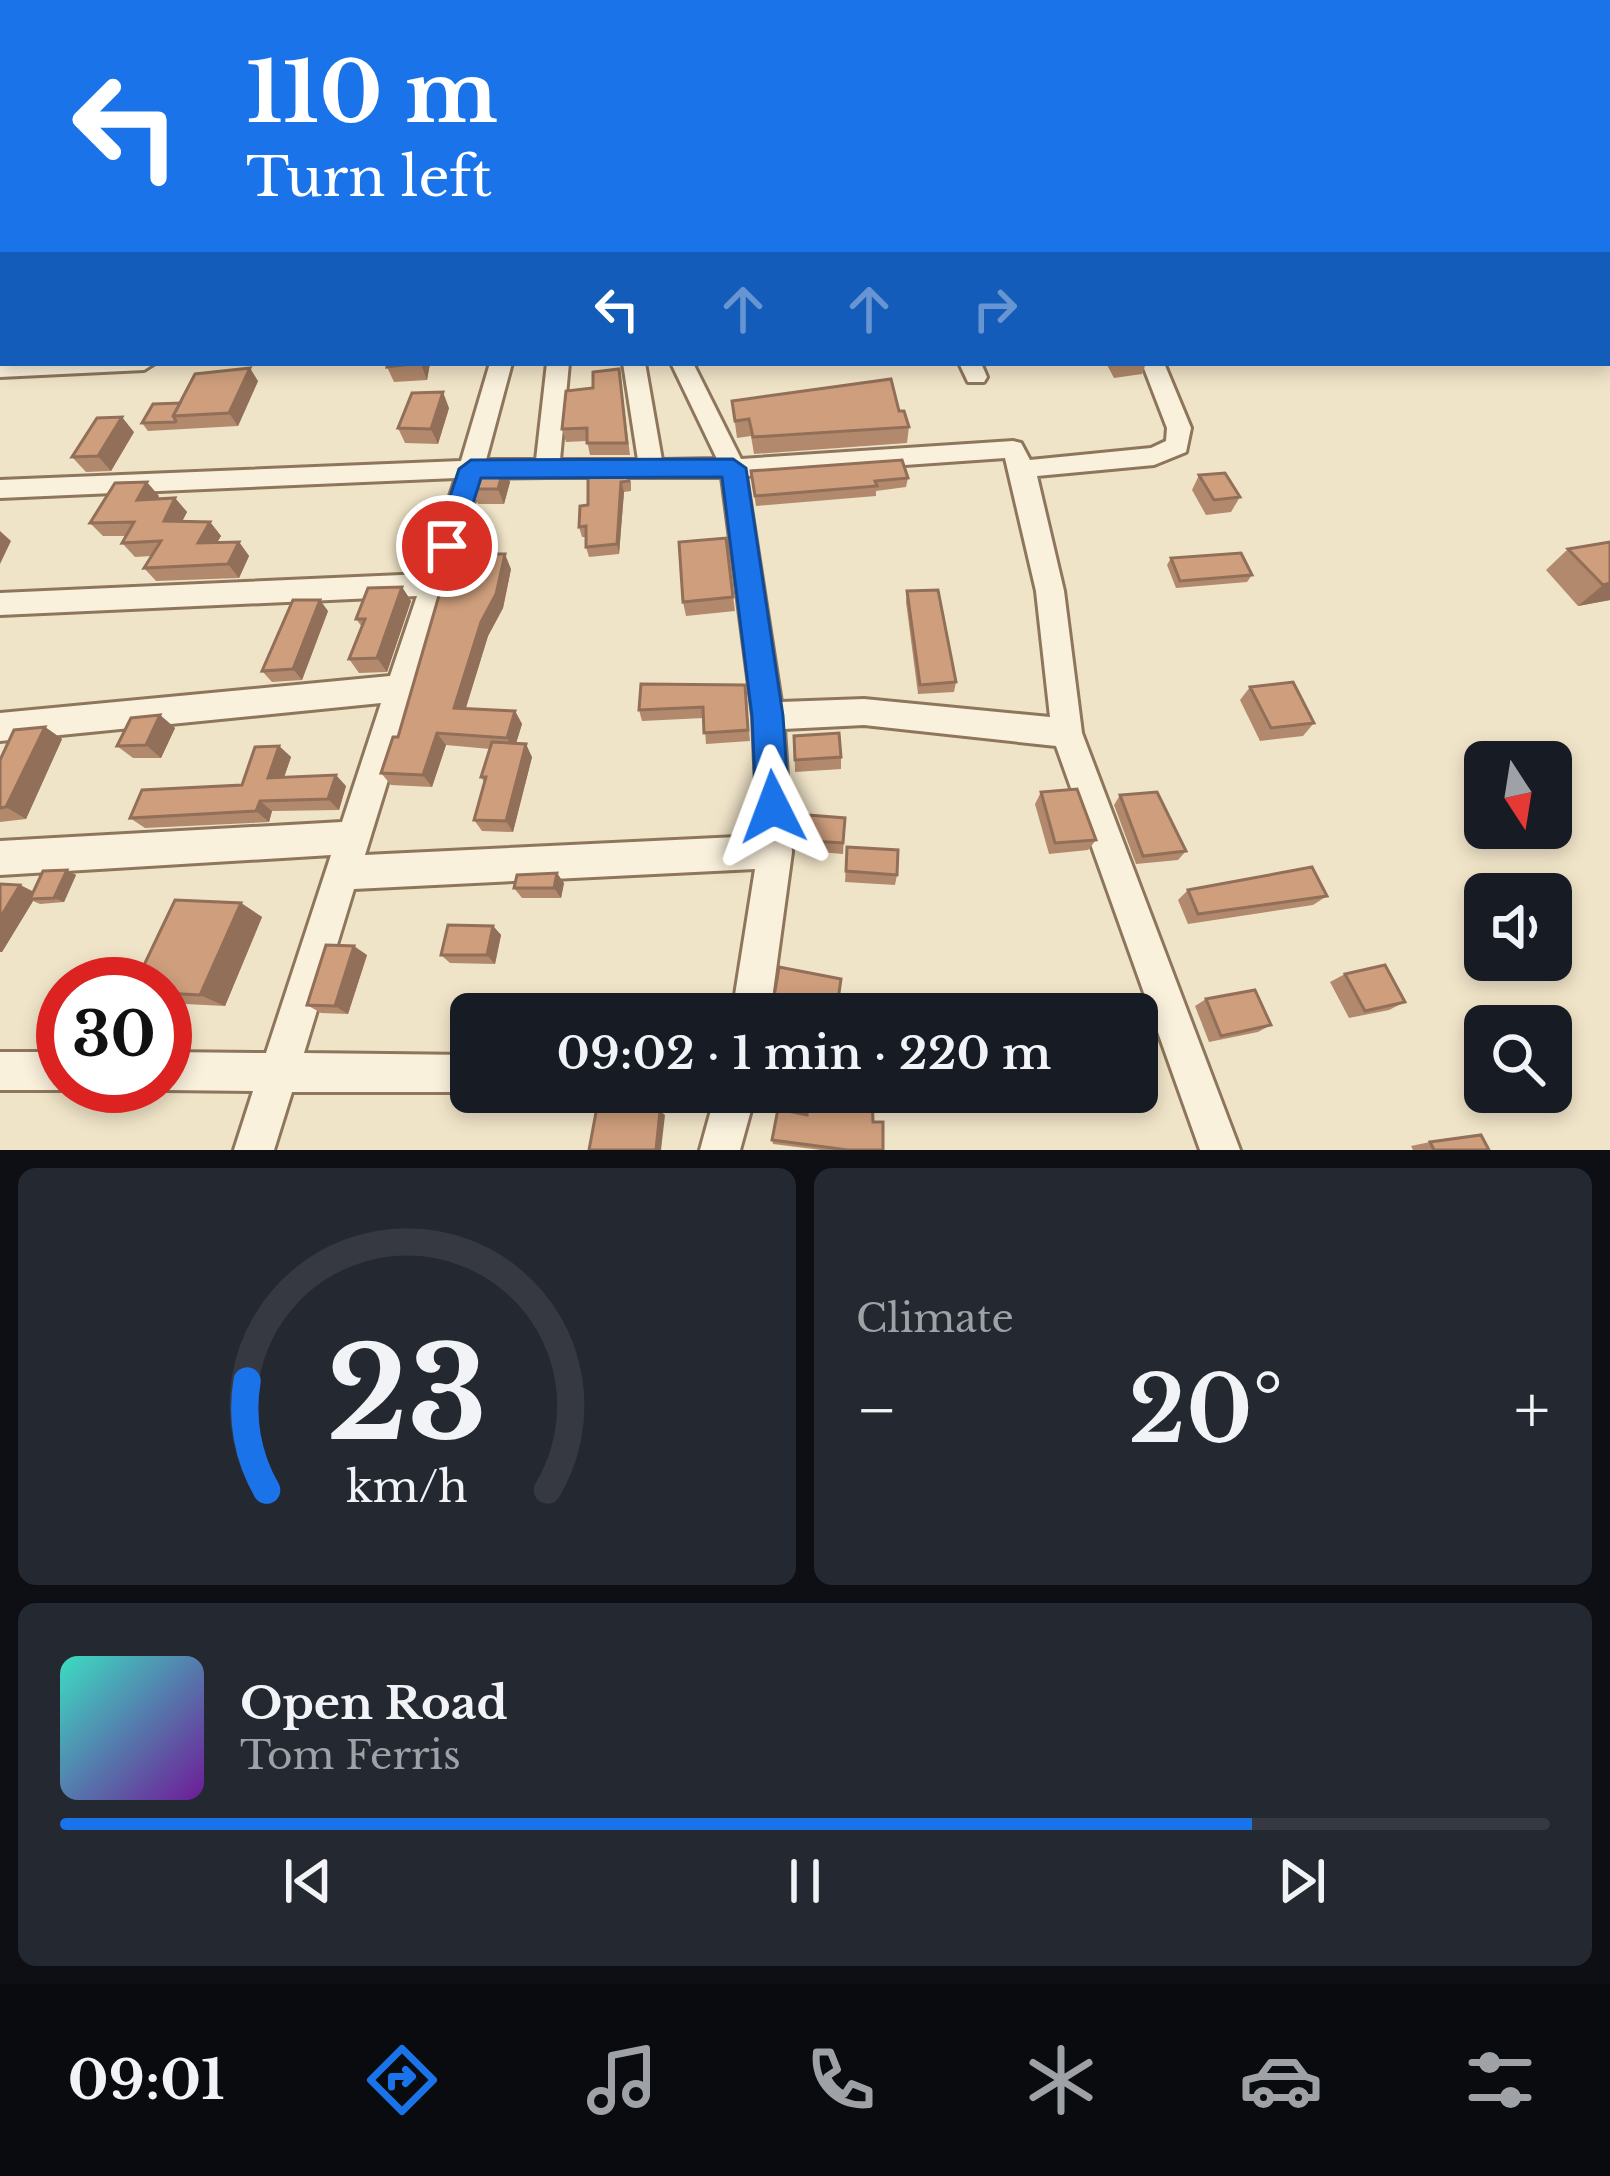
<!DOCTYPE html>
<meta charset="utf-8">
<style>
:root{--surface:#171b24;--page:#242831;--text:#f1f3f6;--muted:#9ea1a6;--line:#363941;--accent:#1a73e8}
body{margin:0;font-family:"Libre Baskerville",serif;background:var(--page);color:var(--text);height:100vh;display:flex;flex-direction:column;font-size:45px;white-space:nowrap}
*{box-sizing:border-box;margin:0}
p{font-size:39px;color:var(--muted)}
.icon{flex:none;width:66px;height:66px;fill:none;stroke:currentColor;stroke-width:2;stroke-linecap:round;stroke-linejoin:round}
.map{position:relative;height:1150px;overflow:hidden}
.drawer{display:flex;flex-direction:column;gap:18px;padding:18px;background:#0d0f14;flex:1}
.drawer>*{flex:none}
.top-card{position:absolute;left:0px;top:0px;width:1611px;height:366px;box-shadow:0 6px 18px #0003;background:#1a73e8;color:#fff;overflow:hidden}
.needle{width:78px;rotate:168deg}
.tools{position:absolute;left:1464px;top:741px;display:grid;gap:24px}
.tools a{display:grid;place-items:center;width:108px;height:108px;border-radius:18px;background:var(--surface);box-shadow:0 6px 18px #0003;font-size:60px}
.speed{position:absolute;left:36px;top:957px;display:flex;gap:24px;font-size:60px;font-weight:700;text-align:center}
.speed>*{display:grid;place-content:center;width:156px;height:156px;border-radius:50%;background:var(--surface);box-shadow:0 6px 18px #0003;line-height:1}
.speed .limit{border:18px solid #d22;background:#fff;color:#111}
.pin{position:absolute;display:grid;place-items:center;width:102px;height:102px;color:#fff;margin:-51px;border:6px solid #fff;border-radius:50%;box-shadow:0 3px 12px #0007}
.me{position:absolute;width:132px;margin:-66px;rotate:357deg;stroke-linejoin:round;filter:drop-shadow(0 0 9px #0008)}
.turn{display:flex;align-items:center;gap:42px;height:252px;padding:0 48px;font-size:54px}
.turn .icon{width:156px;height:156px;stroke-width:2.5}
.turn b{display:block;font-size:84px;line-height:102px}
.lanes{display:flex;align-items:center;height:114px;padding:0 48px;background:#0003;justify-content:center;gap:60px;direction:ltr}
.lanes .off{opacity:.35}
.big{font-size:90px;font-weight:600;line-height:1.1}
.drawer .widget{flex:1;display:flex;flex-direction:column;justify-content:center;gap:18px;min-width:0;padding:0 42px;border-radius:18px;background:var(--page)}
.drawer .dial{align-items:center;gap:0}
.dial svg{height:312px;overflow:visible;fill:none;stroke:var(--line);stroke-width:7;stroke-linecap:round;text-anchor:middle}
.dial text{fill:var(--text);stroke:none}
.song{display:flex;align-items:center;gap:36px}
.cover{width:144px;height:144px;border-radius:18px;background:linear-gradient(135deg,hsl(170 70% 55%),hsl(280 70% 35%))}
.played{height:12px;border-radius:6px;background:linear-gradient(90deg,var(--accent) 80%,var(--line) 80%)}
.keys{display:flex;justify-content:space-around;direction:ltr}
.heat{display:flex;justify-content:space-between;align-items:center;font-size:66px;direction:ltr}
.drawer .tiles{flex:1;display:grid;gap:18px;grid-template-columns:1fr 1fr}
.widget:last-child{grid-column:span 2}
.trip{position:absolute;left:450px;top:993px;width:708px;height:120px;border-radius:18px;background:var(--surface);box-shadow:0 6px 18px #0003;font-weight:600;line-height:120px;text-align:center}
.tab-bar{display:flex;height:192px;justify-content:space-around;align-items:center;background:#090b0e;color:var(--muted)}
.tab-bar .icon{width:84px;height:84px}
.tab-bar .on{color:var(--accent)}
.tab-bar b{font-size:54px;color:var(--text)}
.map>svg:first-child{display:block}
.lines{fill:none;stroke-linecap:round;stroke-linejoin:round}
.service-casing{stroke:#8d765c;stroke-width:10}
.minor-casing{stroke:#8d765c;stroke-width:6}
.primary-casing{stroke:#5b4430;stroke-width:6}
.service{stroke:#faf1dc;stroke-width:8}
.minor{fill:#faf1dc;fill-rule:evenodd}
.primary{fill:#f3d9a0;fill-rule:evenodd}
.wall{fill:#b2896c}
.shaded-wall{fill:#916f58}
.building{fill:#cf9f7d;stroke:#916f58;stroke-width:3}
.route{fill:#1a73e8;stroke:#114b97;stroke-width:3}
</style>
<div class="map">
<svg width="1610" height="1150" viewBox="0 0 1610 1150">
<rect width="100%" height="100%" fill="#f0e4c8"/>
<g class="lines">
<g class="service-casing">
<polyline id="service" points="1123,3 1127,0"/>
</g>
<g class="minor-casing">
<g id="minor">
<polygon points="691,0 707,0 709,3 693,3"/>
<polygon points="730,0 744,0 745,3 731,3"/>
<polygon points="856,0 870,0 855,3"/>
<polygon points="995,0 1009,0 1011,3 997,3"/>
<polygon points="0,363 155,363 144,370 0,377"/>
<path d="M490,363H512L486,460H536L547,363H569L560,460H638L623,363H645L662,460L717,459L671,363H693L741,459L1013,441L1021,443L1030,460L1151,448L1166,441L1167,428L1142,363H1164L1191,428L1186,452L1154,465L1037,476L1064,591L1082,733L1240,1150H1200L1056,746L864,725L784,729L792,852L770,1014H732L755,869L354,889L304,1053L471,1055L474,1092H292L274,1150H234L253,1091L165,1090L154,1086H165V1052L266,1053L331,855L0,875V841L342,822L381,703L0,741V713L390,676L417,596L0,615V593L424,574L456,478L0,498V480L461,461ZM1005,458L1036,591L1050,717L864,699L781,702L746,476ZM548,477H722L753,716L758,836L365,855L481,478Z"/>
<polygon points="959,363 981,363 987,377 984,382 968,382"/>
<polygon points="0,1052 63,1052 63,1086 74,1086 63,1090 0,1090"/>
<polygon points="716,1092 756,1092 740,1150 700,1150"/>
</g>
</g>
<g class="primary-casing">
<g id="primary">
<polygon points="1286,0 1323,0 1325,3 1288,3"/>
<polygon points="1341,0 1378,0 1380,3 1343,3"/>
<polygon points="1608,41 1610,42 1610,56 1608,55"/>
</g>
</g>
<use href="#service" class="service"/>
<use href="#minor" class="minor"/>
<use href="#primary" class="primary"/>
</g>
<g class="wall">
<polygon points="388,363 430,363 427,380 394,382 387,367"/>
<polygon points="1106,363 1146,363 1142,374 1114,378"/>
<polygon points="619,369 630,455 590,455 587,441 566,442 562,429 593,388"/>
<polygon points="258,381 238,426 148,431 142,423 180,403"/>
<polygon points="732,401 899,411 909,427 907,443 754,454 751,436 737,438"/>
<polygon points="449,408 438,444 405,443 398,428"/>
<polygon points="134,432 111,471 86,472 72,457"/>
<polygon points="504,468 510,482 504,504 478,504 472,489"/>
<polygon points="588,472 631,482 631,491 624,492 619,554 589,557 586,547 586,537 582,537 579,527 588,505"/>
<polygon points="1199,475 1240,497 1231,512 1206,515 1192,490"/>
<polygon points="908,478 906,487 876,491 876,496 756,506 752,480"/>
<polygon points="159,496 157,499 175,498 187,512 182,521 210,522 221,536 217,542 239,542 249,556 239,578 156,581 144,568 152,556 135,557 122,543 126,536 103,536 90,523"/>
<polygon points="726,538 735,611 686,616 683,602"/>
<polygon points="1610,542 1610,600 1578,606 1546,570 1568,549"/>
<polygon points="1171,558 1252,575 1247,582 1176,588 1167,565"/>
<polygon points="511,569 503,608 488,636 466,708 515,711 522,724 516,743 532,757 513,832 482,831 474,820 484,782 481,777 490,749 446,745 432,787 391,785 381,773 398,737"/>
<polygon points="402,587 411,601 387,672 359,673 349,659 362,627 356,619"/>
<polygon points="907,591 956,682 954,692 918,694 906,602"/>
<polygon points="328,611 302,680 272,682 262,671"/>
<polygon points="745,685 750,741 706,744 704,718 642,721 639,710"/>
<polygon points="1250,687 1314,723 1303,736 1260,741 1240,700"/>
<polygon points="160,715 175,728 161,758 133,758 117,746"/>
<polygon points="45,727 62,739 26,819 0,822 0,760"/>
<polygon points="794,736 841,757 841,769 795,772"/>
<polygon points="279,746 291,757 284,777 346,786 339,810 272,811 269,822 145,828 130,818 242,785"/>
<polygon points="1041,792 1096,840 1088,850 1049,854 1035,804"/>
<polygon points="1120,795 1186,851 1178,860 1136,864 1114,805"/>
<polygon points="795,814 845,818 843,854 796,850"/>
<polygon points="847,847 897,875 895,885 845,882"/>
<polygon points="67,870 76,875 64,902 40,904 33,901 2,952 0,952 0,884 20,885 34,892"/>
<polygon points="564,883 561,898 522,898 514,888"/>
<polygon points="1188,890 1327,896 1313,905 1188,924 1178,900"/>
<polygon points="241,903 262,917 225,1006 165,1003 165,984"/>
<polygon points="493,926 501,935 495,964 450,963 441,955"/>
<polygon points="367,955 348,1014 321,1013 307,1005"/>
<polygon points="1345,974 1405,1002 1389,1010 1349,1018 1330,982"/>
<polygon points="1206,999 1271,1025 1258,1032 1209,1042 1195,1006"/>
<polygon points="807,1115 873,1122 883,1150 821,1150 773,1144 772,1140"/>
<polygon points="1430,1142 1489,1150 1413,1150 1411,1146"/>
</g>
<g class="shaded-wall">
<polygon points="421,363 430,363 427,380 421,364"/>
<polygon points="250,368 258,381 238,426 229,413"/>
<polygon points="443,392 449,408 438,444 431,429"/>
<polygon points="122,417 134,432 111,471 98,456"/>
<polygon points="504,468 510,482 504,504 498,489"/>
<polygon points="147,482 159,496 149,514 137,500"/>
<polygon points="621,482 624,492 619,554 617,544"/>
<polygon points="175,498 187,512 175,535 164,521"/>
<polygon points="210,522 221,536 209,556 198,543"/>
<polygon points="0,531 11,541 0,564"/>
<polygon points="239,542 249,556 239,578 228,564"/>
<polygon points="505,554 511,569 503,608 488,636 462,720 454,708"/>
<polygon points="1610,583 1610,600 1578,606 1603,585"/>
<polygon points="402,587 411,601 387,672 377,658"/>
<polygon points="320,600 328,611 302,680 293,669"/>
<polygon points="515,711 522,724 514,750 507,738"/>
<polygon points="160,715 175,728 161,758 146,745"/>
<polygon points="45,727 62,739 26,819 6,807"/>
<polygon points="437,733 446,745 432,787 423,775"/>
<polygon points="526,744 532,757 513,832 506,821"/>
<polygon points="279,746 291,757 280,789 268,778"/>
<polygon points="336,775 346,786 339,810 328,799"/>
<polygon points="260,801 272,811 269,822 256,811"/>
<polygon points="67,870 76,875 64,902 54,898"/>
<polygon points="557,873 564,883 561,898 554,888"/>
<polygon points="20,885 38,894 30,899 33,901 2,952 0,952 0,918"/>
<polygon points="241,903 262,917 225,1006 200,995"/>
<polygon points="493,926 501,935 495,964 487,955"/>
<polygon points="354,946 367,955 348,1014 335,1006"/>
<polygon points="660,1111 665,1115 661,1150 656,1150"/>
</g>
<g class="building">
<polygon points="316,0 654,0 656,3 312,3 317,2"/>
<rect x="1052" y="0" width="20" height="3"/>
<polygon points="3,59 3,253 0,253 0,62"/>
<polygon points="3,272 3,325 0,325 0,276"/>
<polygon points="388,363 421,363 387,367"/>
<polygon points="250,368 229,413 173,416 195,374"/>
<polygon points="619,369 627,443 587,443 587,428 562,429 566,391 593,388 593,372"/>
<polygon points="891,379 899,411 904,411 909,427 753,437 749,419 735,421 732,401"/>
<polygon points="443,392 431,429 398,428 412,393"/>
<polygon points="180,403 173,416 176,421 175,422 142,423 153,404"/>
<polygon points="122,417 98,456 72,457 97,418"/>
<polygon points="902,460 908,478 875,481 877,486 755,496 751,471"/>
<polygon points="478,468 504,468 498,489 472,489"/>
<polygon points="628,471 629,481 621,482 617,544 586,547 586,526 579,527 580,506 588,505 588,472"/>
<polygon points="1225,473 1240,497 1214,500 1199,475"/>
<polygon points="147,482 137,500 175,498 164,521 210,522 198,543 239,542 228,564 144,568 161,541 122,543 134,522 90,523 115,483"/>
<polygon points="726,538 733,597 683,602 679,542"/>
<polygon points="1610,542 1610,583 1603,585 1568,549"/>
<polygon points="1241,553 1252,575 1180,581 1171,558"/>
<polygon points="451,554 505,554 496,594 481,622 454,708 515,711 507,738 437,733 423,775 381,773 393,737 398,737"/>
<polygon points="402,587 377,658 349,659 365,619 356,619 368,588"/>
<polygon points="938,590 956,682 920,685 907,591"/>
<polygon points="293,600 320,600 293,669 262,671"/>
<polygon points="1293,682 1314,723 1271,728 1250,687"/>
<polygon points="641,684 745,685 748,730 704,733 703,707 639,710"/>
<polygon points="160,715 146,745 117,746 131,718"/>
<polygon points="45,727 6,807 0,808 0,760 14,730"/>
<polygon points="839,733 841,757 795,760 794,736"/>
<polygon points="492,742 526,744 506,821 474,820 486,777 481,777"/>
<polygon points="279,746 268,778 336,775 328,799 260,801 256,811 130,818 142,790 242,785 255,747"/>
<polygon points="1077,789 1096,840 1055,843 1041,792"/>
<polygon points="1157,792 1186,851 1143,856 1120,795"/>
<polygon points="795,814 845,818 843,843 796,840"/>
<polygon points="847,847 898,850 897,875 846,871"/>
<polygon points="1312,867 1327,896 1198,914 1188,890"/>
<polygon points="67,870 54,898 30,899 43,871"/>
<polygon points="557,873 554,888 514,888 517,875"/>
<polygon points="0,884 20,885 0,918"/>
<polygon points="175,900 241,903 200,995 165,993 165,984 135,984"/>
<polygon points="448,925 493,926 487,955 441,955"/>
<polygon points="326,945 354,946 335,1006 307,1005"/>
<polygon points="1385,965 1405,1002 1365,1011 1345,974"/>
<polygon points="779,967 841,979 836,1014 797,1014 772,1009"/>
<polygon points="1255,990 1271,1025 1221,1036 1206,999"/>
<polygon points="956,1003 957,1014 926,1014 924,1005"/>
<polygon points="808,1092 872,1092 873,1122 883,1122 883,1150 848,1150 772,1140 778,1109 807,1115"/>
<polygon points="597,1107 660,1111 656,1150 589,1150"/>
<polygon points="1481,1135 1489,1150 1434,1150 1430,1142"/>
</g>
<polygon class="route" points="733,459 746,468 783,716 789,807 784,818 773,822 761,818 756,807 752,716 722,477 481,478 457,553 447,556 434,546 459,469 471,460"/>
</svg>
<div class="tools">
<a><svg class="needle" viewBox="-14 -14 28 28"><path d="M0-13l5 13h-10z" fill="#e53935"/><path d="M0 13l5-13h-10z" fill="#9ea1a6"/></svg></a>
<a><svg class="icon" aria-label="sound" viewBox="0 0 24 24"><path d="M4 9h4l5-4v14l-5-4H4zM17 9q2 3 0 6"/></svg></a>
<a><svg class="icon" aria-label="search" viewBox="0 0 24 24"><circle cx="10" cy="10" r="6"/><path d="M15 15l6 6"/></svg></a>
</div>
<div class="speed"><div class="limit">30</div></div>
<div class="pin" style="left:447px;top:546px;background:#d93025"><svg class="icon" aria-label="arrive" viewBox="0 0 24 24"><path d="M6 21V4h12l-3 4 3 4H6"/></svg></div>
<svg class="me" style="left:773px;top:807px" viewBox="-20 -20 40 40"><path d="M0-17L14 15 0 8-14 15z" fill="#1a73e8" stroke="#fff" stroke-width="4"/></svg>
<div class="trip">09:02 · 1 min · 220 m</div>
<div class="top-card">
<div class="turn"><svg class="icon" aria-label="left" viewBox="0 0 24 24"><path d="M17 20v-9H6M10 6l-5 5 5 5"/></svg><div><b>110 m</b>Turn left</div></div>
<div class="lanes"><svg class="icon" aria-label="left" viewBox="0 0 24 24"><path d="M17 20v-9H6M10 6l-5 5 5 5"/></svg><svg class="icon off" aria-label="ahead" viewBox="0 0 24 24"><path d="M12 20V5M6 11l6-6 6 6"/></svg><svg class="icon off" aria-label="ahead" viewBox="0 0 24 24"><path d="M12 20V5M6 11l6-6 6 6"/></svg><svg class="icon off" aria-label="right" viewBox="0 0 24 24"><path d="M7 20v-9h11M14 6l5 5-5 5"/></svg></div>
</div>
</div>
<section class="drawer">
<div class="tiles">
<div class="widget dial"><svg viewBox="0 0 100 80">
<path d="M14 69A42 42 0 1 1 86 69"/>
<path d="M14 69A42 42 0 0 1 9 41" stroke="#1a73e8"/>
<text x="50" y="56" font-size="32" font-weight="700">23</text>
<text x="50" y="72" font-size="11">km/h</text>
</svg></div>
<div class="widget"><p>Climate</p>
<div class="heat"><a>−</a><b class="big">20°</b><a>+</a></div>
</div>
<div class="widget">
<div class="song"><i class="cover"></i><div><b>Open Road</b><p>Tom Ferris</p></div></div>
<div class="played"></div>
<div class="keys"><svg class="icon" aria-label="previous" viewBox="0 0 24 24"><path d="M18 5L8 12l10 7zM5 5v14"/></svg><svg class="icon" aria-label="pause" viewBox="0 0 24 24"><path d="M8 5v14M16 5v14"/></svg><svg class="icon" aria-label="next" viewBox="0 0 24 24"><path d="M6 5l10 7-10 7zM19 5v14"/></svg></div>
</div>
</div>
</section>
<nav class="tab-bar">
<b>09:01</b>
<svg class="icon on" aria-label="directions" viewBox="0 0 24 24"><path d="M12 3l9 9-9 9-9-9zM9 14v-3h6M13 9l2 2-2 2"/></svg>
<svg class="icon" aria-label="music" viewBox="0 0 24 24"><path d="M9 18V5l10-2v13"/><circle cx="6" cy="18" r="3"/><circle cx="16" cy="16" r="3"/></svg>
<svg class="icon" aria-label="phone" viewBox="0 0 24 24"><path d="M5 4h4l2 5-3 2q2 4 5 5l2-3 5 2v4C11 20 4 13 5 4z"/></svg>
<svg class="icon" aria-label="climate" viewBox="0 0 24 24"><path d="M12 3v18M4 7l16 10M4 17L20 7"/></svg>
<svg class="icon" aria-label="car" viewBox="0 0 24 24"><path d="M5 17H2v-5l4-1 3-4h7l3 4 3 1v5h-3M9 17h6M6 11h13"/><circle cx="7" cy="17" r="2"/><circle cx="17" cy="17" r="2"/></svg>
<svg class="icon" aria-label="filters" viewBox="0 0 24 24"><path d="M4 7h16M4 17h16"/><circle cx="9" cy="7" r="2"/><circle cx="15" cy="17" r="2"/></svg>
</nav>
